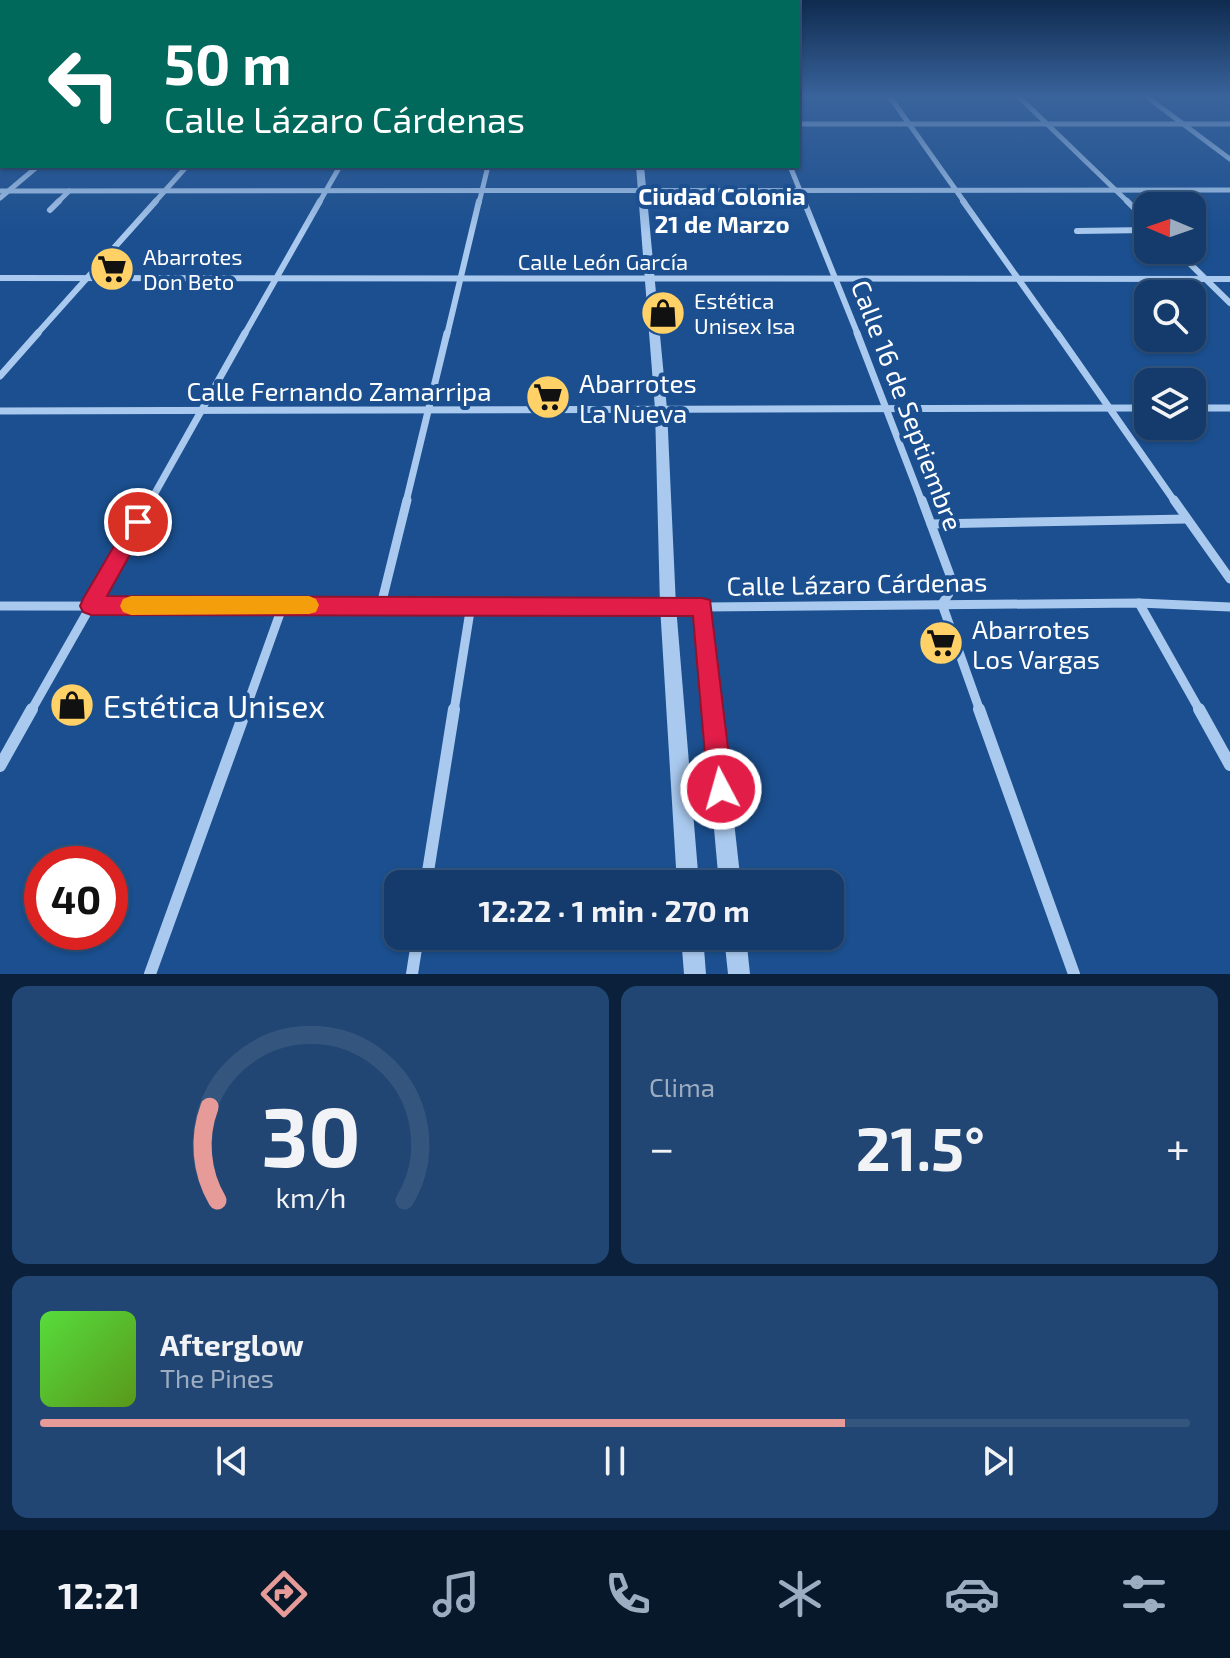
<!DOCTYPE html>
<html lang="es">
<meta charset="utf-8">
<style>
:root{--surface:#143b6b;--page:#214673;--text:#f1f3f6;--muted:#9dadc1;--line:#33557e;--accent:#e69b98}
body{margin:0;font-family:"Exo 2",sans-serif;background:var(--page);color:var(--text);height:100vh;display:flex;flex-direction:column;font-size:30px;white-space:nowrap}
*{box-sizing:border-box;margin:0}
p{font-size:26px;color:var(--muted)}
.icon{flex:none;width:44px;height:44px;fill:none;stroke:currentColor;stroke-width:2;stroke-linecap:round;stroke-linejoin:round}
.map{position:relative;height:974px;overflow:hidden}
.side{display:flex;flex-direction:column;gap:12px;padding:12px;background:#0b203b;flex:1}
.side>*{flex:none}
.hud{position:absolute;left:0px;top:0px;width:800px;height:168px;box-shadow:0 2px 6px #0004,0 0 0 2px var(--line);background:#00695c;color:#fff;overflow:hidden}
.needle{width:52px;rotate:272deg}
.tools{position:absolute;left:1134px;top:192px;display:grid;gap:16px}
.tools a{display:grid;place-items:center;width:72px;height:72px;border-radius:16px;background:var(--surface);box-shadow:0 2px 6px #0004,0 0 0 2px var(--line);font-size:40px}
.speed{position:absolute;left:24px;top:846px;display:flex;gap:16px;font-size:40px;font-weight:700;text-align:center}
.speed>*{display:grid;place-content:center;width:104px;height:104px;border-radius:50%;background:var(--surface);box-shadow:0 2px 6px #0004,0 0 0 2px var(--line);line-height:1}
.speed .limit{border:12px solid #d22;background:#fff;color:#111}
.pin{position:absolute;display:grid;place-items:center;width:68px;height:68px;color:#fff;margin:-34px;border:4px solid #fff;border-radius:50%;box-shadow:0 2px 8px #0007}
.me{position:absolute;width:88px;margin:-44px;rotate:354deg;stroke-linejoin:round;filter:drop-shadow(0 0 6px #0008)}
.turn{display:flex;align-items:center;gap:28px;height:168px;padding:0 32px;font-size:36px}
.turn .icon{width:104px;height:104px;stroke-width:2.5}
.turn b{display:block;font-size:56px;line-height:68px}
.big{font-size:60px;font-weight:700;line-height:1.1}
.side .card{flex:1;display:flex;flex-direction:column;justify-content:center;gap:12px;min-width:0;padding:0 28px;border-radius:16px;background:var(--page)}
.side .dial{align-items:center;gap:0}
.dial svg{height:208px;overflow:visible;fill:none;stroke:var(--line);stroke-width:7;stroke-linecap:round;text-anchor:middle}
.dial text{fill:var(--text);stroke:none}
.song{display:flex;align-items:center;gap:24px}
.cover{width:96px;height:96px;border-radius:12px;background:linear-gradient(135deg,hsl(110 70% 55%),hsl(90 70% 35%))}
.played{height:8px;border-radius:4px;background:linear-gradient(90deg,var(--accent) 70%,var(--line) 70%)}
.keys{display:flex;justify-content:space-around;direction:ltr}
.heat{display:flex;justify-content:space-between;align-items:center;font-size:44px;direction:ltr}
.side .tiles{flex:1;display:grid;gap:12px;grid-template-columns:1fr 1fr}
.card:last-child{grid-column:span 2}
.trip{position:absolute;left:384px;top:870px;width:460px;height:80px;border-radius:16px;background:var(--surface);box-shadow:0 2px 6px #0004,0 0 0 2px var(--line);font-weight:700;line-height:80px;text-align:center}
.tabs{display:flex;height:128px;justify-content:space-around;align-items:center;background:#08182b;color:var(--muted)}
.tabs .icon{width:56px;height:56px}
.tabs .current{color:var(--accent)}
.tabs b{font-size:36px;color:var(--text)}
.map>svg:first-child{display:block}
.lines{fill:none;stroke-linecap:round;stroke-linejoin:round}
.minor-far4{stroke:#a9c9ee;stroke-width:5}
.minor-far3{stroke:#a9c9ee;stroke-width:6}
.minor-far2{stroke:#a9c9ee;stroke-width:7}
.minor-far1{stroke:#a9c9ee;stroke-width:9}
.minor{stroke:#a9c9ee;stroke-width:12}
.tertiary{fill:#a9c9ee;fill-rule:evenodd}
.route{fill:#e11d48;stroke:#92132f;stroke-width:2}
.slow{fill:#f59e0b}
.labels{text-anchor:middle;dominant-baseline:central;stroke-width:8;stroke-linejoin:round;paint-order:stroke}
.far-poi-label{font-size:22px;fill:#fff;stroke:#1b4f8f;text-anchor:start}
.far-street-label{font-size:22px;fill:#fff;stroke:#1b4f8f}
.far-neighbourhood-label{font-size:24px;font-weight:bold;fill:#fff;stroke:#1b4f8f}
.poi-label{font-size:26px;fill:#fff;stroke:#1b4f8f;text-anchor:start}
.street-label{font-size:26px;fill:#fff;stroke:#1b4f8f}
.near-poi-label{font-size:32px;fill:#fff;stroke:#1b4f8f;text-anchor:start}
</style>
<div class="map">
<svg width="1230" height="974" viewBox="0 0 1230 974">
<rect width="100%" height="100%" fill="#1b4f8f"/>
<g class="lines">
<g class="minor-far4">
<polyline points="890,97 965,203"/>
<polyline points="1019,97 1129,203"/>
<polyline points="1147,97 1230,159"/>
<polyline points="798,124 1230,124"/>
<polyline points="790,166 805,203"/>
<polyline points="0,191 1230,190"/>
<polyline points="0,198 38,166"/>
<polyline points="57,203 69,191"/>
<polyline points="154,203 187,166"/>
<polyline points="319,203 340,166"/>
<polyline points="479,203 488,166"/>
</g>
<g class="minor-far3">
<polyline points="804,201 858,335"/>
<polyline points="963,201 1058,335"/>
<polyline points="1127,201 1148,222"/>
<polyline points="50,210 59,201"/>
<polyline points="1077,231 1148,230"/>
<polyline points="1176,250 1230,303"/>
<polyline points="0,278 1230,279"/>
<polyline points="36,335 156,201"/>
<polyline points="244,335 320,201"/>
<polyline points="447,335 479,201"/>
</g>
<g class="minor-far2">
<polyline points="857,333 922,502"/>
<polyline points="1057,333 1175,502"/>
<polyline points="0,376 38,333"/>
<polyline points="1192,408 1230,408"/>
<polyline points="0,411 1148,408"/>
<polyline points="150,502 245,333"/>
<polyline points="406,502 447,333"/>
</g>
<g class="minor-far1">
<polyline points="922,500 954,586 942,604 980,711"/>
<polyline points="1174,500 1230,579"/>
<polyline points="931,524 1187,519"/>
<polyline points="1139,603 1200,711"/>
<polyline points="381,605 407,500"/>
<polyline points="0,606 702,607 1139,603 1230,607"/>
<polyline points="31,711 151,500"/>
<polyline points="245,711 283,605"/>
<polyline points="454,711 471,605"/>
</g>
<g class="minor">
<polyline points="979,709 1074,974"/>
<polyline points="1199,709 1230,765"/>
<polyline points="0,766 32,709"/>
<polyline points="426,884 454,709"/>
<polyline points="150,974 246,709"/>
<polyline points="412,974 418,936"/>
</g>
<g class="tertiary">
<polygon points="636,166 644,166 667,409 676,606 699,884 677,884 660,606 655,409"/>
<polygon points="702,600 708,602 710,607 741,884 719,884 694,607 696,602"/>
<polygon points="681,936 703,936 706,974 684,974"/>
<polygon points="724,936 746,936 750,974 728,974"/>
</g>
</g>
<linearGradient id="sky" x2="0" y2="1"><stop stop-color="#0f2b4f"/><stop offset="0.41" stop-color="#39639b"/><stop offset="1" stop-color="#39639b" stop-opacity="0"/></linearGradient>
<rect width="1230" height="234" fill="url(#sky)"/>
<polygon class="route" points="138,515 145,517 148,522 107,596 702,598 710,600 733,789 730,797 721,801 712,797 708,789 693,616 91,615 83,612 80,606 83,599 131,517"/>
<polygon class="slow" points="131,596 309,596 316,599 319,605 316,612 309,614 131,615 123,612 120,606 123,599"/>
<defs>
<g id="supermarket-disc" transform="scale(2.3)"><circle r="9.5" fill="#ffd166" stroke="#1b4f8f"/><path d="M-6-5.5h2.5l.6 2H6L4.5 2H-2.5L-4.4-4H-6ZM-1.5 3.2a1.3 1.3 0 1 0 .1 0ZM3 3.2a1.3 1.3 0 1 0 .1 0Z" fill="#111"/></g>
<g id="shop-disc" transform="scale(2.3)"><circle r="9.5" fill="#ffd166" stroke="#1b4f8f"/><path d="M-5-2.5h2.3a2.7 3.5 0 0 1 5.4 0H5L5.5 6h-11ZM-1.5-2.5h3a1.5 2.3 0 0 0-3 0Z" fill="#111"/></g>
</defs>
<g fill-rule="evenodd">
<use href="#supermarket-disc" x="112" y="269"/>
<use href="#shop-disc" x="663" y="313"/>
<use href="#supermarket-disc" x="548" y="397"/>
<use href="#supermarket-disc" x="941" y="643"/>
<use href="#shop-disc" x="72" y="705"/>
</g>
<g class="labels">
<g class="far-poi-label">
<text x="143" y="256">Abarrotes<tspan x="143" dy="25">Don Beto</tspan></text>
<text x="694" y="300">Estética<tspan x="694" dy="25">Unisex Isa</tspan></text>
</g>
<g class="far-street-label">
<text x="603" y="261">Calle León García</text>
</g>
<g class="far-neighbourhood-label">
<text x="722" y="195">Ciudad Colonia<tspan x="722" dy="28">21 de Marzo</tspan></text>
</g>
<g class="poi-label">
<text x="579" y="382">Abarrotes<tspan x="579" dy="30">La Nueva</tspan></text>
<text x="972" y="628">Abarrotes<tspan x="972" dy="30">Los Vargas</tspan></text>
</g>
<g class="street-label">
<text x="339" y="390">Calle Fernando Zamarripa</text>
<text transform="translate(908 405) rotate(69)">Calle 16 de Septiembre</text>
<text transform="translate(857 583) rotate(-1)">Calle Lázaro Cárdenas</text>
</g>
<g class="near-poi-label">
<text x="103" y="705">Estética Unisex</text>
</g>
</g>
</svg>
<div class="tools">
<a><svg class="needle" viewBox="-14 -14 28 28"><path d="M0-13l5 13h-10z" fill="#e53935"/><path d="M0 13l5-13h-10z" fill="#9dadc1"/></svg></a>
<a><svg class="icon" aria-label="search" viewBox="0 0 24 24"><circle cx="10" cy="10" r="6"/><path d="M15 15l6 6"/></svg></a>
<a><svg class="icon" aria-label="layers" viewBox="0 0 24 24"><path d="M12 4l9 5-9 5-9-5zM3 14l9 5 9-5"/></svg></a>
</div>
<div class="speed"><div class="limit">40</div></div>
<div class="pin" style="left:138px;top:522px;background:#d93025"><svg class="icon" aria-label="arrive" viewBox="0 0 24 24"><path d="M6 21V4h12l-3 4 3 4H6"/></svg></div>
<svg class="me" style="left:721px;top:789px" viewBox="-20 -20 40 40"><circle r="17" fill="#e11d48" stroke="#fff" stroke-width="3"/><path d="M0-11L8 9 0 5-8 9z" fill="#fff"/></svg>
<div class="trip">12:22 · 1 min · 270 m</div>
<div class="hud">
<div class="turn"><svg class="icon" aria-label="left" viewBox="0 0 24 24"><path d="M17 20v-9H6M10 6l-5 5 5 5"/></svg><div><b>50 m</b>Calle Lázaro Cárdenas</div></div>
</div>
</div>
<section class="side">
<div class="tiles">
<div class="card dial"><svg viewBox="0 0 100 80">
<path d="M14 69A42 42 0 1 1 86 69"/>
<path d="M14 69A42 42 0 0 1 11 33" stroke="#e69b98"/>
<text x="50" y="56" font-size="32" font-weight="700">30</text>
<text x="50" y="72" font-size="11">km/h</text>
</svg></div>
<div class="card"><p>Clima</p>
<div class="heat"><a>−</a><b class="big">21.5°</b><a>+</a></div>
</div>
<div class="card">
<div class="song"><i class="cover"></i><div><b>Afterglow</b><p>The Pines</p></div></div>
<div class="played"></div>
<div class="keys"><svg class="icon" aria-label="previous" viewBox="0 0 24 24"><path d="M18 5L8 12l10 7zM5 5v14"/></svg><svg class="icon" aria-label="pause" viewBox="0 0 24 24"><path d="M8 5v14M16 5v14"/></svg><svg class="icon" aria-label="next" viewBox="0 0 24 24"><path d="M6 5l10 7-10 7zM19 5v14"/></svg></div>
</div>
</div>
</section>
<nav class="tabs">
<b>12:21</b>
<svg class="icon current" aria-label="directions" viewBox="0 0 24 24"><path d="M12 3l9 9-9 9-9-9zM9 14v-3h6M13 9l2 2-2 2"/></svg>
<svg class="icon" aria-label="music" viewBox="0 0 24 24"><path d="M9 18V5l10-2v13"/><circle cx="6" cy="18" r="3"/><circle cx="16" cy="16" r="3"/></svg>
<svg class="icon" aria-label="phone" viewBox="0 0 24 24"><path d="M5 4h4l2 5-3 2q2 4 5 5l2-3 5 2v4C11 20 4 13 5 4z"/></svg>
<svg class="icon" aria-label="climate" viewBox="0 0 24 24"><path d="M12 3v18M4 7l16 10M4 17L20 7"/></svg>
<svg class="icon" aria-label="car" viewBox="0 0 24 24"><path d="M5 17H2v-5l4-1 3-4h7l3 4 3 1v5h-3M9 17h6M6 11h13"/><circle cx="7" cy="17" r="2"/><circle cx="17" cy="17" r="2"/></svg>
<svg class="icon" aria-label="filters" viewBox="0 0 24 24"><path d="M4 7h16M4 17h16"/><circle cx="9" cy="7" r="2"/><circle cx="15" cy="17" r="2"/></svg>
</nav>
